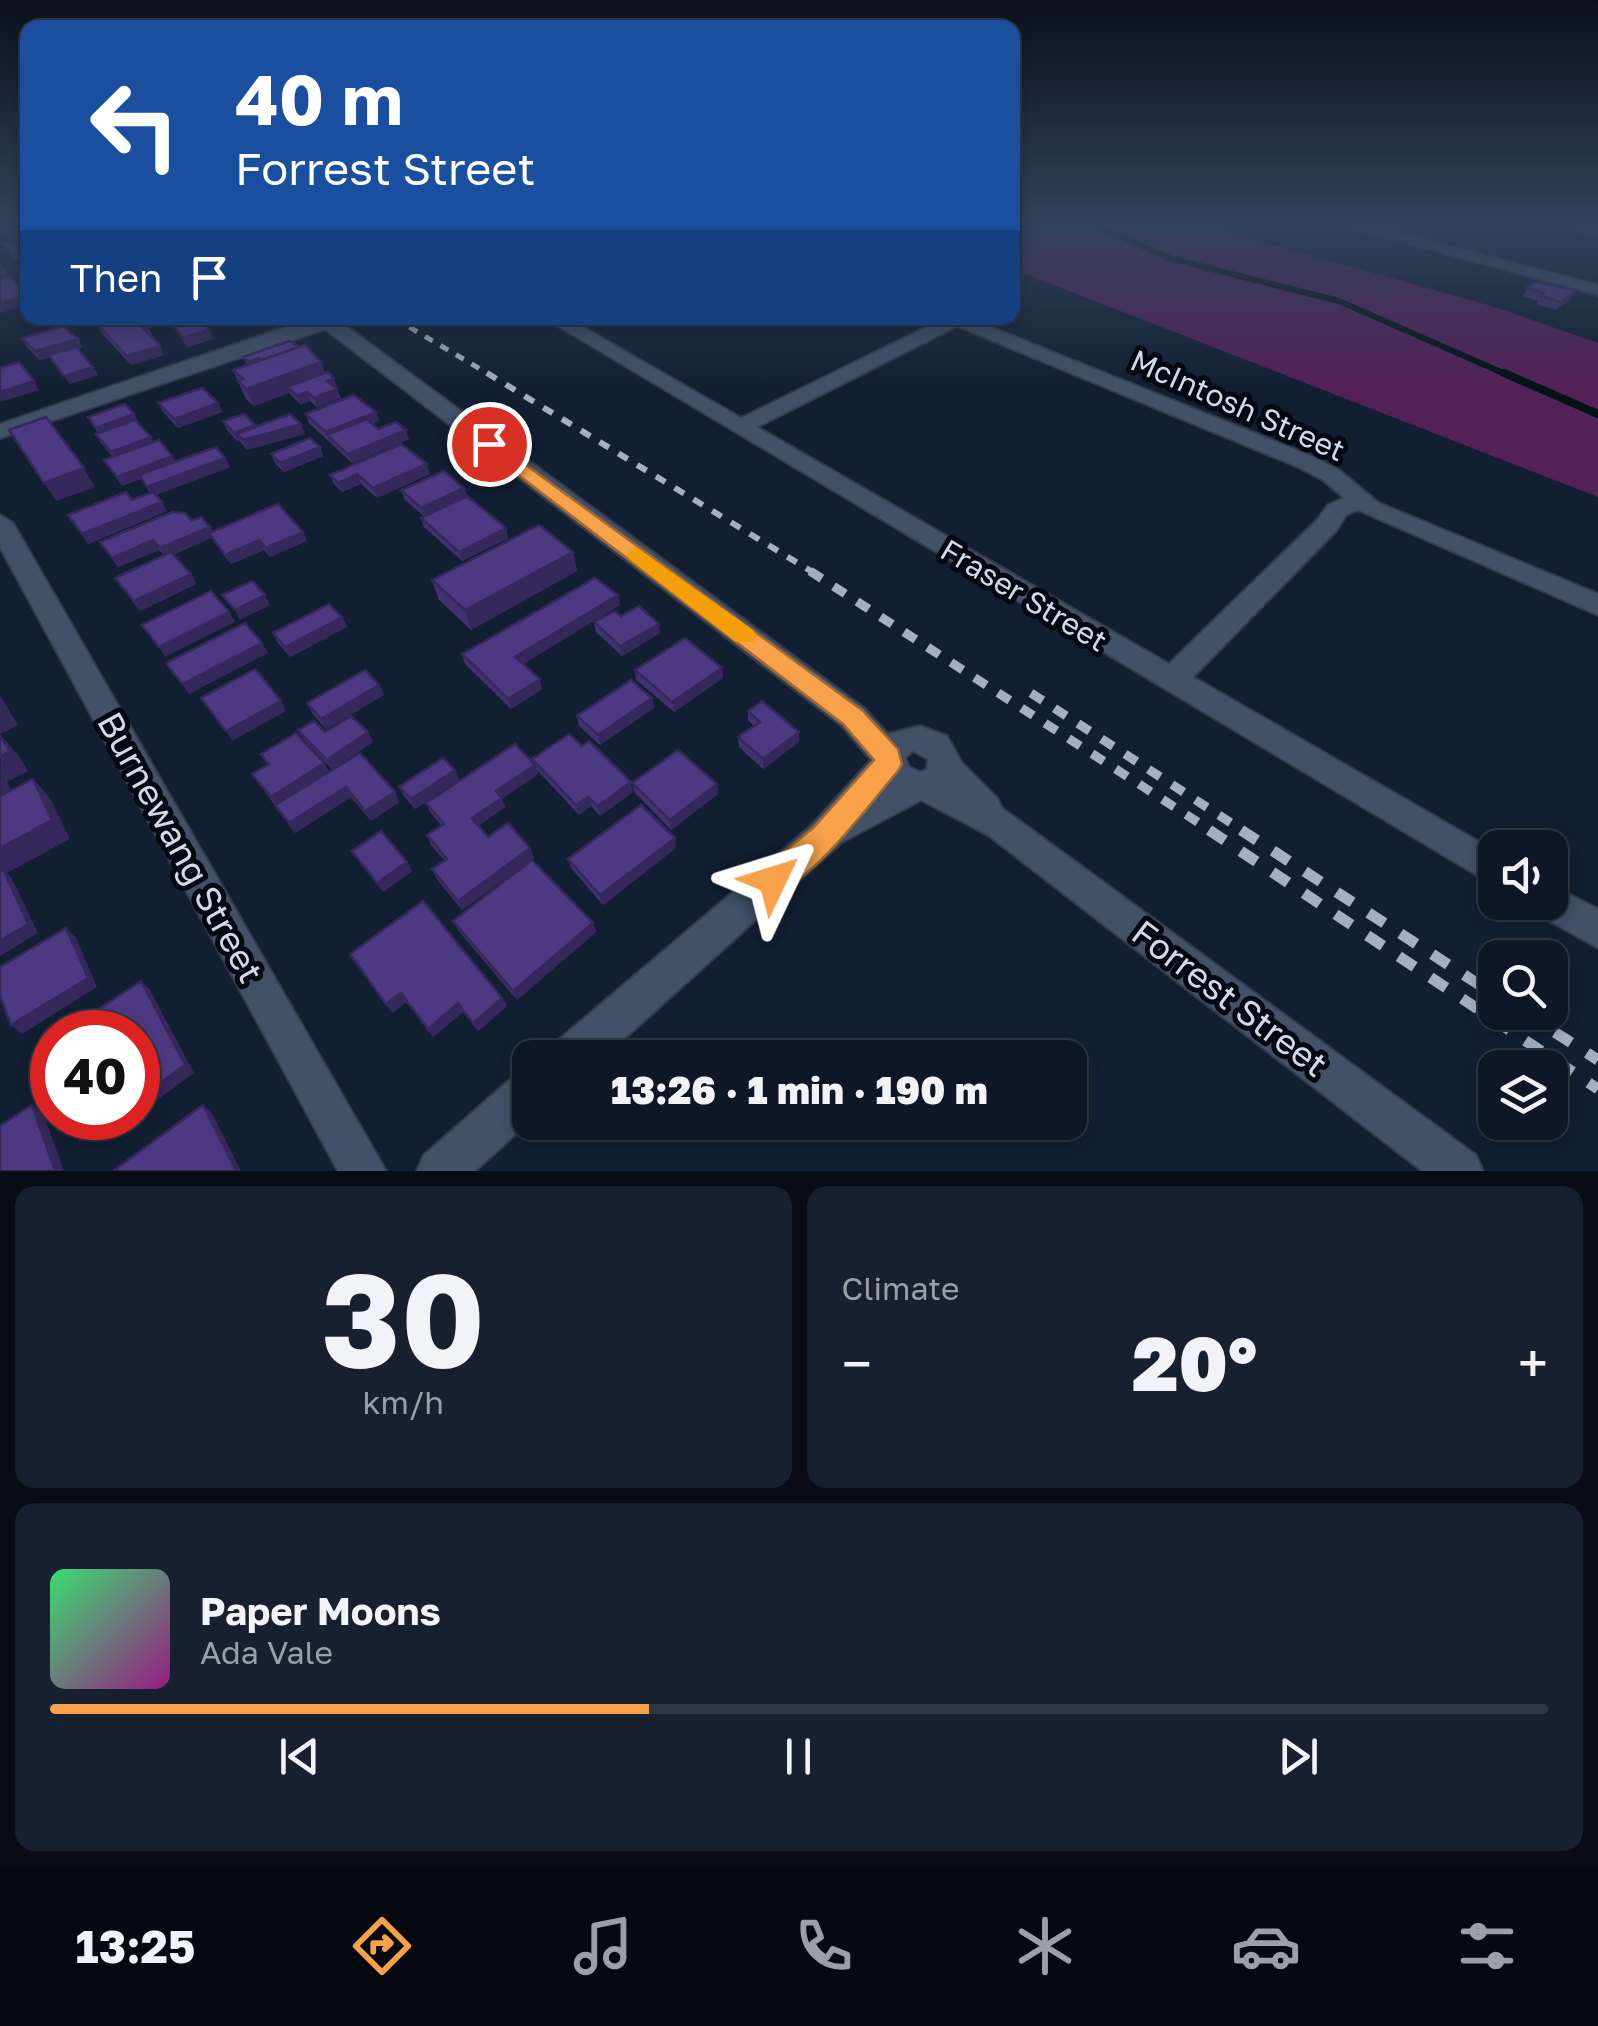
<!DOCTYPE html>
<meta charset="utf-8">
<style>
:root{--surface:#0e1726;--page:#17202e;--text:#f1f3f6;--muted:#9b9fa7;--line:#2e3643;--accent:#f7a149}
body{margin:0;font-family:"Golos Text",sans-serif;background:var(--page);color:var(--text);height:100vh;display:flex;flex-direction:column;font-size:38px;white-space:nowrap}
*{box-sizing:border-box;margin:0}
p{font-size:32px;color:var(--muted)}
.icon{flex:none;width:55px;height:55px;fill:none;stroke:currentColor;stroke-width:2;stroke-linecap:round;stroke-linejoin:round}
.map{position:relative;height:1171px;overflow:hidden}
.sheet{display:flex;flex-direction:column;gap:15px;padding:15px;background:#080d15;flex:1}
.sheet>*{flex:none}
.hud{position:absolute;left:20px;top:20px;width:1000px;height:305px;border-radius:20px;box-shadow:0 5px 15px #0003,0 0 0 2px var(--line);background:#1a4fa0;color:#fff;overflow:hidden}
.tools{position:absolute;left:1478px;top:830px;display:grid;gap:20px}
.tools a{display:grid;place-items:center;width:90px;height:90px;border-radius:20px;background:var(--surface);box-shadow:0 5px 15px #0003,0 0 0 2px var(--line);font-size:50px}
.speed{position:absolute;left:30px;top:1010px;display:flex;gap:20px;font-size:50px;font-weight:700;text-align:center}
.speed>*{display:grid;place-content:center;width:130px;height:130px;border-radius:50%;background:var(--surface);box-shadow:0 5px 15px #0003,0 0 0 2px var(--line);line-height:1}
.speed .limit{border:15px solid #d22;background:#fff;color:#111}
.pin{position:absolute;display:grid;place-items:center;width:85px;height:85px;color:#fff;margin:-42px;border:5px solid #fff;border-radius:50%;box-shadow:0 2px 10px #0007}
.me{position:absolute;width:110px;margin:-55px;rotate:49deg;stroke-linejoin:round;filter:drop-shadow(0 0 8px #0008)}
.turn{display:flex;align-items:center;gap:35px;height:210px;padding:0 50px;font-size:45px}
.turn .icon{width:130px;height:130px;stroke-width:2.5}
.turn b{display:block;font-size:70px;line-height:85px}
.then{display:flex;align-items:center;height:95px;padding:0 50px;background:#0003;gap:20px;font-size:38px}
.big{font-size:75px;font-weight:800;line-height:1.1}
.sheet .tile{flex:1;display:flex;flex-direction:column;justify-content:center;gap:15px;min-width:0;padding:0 35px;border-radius:20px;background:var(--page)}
.sheet .dial{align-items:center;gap:0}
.dial b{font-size:130px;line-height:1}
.song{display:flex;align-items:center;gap:30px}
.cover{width:120px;height:120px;border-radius:15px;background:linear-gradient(135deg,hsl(140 70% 55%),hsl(310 70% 35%))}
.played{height:10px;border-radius:5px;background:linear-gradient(90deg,var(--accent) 40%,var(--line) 40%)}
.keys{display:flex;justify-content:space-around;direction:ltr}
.heat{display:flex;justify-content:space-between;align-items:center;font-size:55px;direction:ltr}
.sheet .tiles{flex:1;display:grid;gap:15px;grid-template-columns:1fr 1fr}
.tile:last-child{grid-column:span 2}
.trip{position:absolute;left:512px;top:1040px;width:575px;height:100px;border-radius:20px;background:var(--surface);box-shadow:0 5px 15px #0003,0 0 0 2px var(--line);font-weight:800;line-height:100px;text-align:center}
.tabs{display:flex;height:160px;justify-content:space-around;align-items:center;background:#06090f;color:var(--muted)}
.tabs .icon{width:70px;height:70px}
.tabs .current{color:var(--accent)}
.tabs b{font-size:45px;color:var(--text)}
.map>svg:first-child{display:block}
.green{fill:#532157}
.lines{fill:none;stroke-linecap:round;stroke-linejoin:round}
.stream-far1{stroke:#031313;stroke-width:6}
.stream{stroke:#031313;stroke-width:8}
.minor-casing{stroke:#333a4b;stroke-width:4}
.tertiary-casing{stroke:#333a4b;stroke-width:4}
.minor{fill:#425168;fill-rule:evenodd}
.tertiary{fill:#425168;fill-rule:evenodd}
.rail-far3{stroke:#a5afbf;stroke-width:5;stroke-dasharray:9 9;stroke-linecap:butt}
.rail-far2{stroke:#a5afbf;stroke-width:6;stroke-dasharray:11 11;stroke-linecap:butt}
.rail-far1{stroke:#a5afbf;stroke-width:9;stroke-dasharray:14 14;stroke-linecap:butt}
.rail{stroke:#a5afbf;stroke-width:11;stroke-dasharray:19 19;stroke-linecap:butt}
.wall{fill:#413170}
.shaded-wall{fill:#35285b}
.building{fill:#4c3982;stroke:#35285b;stroke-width:2.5}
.route{fill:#f7a149;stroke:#a1692f;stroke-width:2.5}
.slow{fill:#f59e0b}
.labels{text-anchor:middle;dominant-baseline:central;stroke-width:10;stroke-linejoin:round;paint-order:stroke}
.street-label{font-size:30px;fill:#d1dae8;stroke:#040911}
.near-street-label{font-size:35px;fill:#d1dae8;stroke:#040911}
</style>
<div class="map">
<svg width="1598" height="1171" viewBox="0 0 1598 1171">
<rect width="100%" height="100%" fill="#121f33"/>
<polygon class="green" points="1013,224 1198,224 1495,307 1598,343 1598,497 1013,269"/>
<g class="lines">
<polyline class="stream-far1" points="1092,224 1169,258 1339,301 1510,376"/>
<polyline class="stream" points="1504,373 1598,414"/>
<g class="minor-casing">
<g id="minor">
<polygon points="1339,224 1364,224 1598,285 1598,295"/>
<path d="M545,318H567L741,418L945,318H968L1314,457L1339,470L1379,503L1598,594V615L1358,510L1346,515L1336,531L1193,677L1495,851V886ZM957,326L1298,467L1323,480L1344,498L1328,505L1318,519L1169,664L757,427Z"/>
<polygon points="0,515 13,523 386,1171 338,1171 0,547"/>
<polygon points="1550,885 1598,909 1598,948 1537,914 1531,902 1550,902"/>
</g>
</g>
<g class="tertiary-casing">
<g id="tertiary">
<path d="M313,318H335L864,708L888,734L920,726L947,736L962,763L997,798L1002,808L1476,1155L1483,1171H1422L988,835L921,800L842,842L603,1058H549L555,1043L811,826L871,760L842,726L325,329L0,438V424ZM913,751L928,759L927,769L920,772L909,767L905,758Z"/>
<polygon points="530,1070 530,1121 475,1171 417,1171 424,1155 514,1076"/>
</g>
</g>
<use href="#minor" class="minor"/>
<use href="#tertiary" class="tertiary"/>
<polyline class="rail-far3" points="394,318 492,376"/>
<polyline class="rail-far2" points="487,373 814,573"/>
<g class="rail-far1">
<polyline points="810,571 1213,832"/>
<polyline points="1031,693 1245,832"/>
</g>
<g class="rail">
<polyline points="1209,830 1598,1089"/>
<polyline points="1241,830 1495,995"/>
<polyline points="1523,1012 1598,1060"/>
</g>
</g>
<g class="wall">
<polygon points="0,224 21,241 28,240 28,274 17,261 15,261 7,251 2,243 12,242 4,231 0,232"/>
<polygon points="1578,224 1598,224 1598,236 1574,231"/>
<polygon points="1527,288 1571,298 1556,310 1536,304 1538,301 1523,296"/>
<polygon points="159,318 208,318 210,321 204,323 213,339 187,347 172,323 169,324"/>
<polygon points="96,323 148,327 152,335 150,336 164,355 131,365 101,332"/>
<polygon points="22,338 78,339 82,347 78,349 93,367 98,375 70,384 50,357 40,360 27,347"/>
<polygon points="243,357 321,362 325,373 337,387 336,387 341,398 317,407 310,401 301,405 289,393 254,406 246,399 233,370 247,365"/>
<polygon points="158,403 218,403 222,412 178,428 163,412"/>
<polygon points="376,412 379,421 372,424 378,429 409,439 352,463 309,423 305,414"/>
<polygon points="88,417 139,424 154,442 172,456 176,462 230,467 156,495 167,511 88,544 68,515 132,500 150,493 141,479 122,486 104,460 113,457 101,443 96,434 98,433"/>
<polygon points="223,421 256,427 305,434 247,450 240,441 238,442 227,430"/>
<polygon points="320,447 323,456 284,472 275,463 271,454"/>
<polygon points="430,474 377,498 361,484 342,492 334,484 330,475"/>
<polygon points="464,488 467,496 506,528 508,538 462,561 424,527 421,518 424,516 405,500 401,490"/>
<polygon points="192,521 212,531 303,532 307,541 270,557 264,550 231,564 211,538 173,555 191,574 196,584 140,611 115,578 164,555 159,550 118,567 100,542"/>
<polygon points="573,552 577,571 471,630 439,600 432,580"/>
<polygon points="620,605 523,664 542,689 511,709 465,664 462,654"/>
<polygon points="621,616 660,633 622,656 596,632 594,622"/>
<polygon points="342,617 347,627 290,657 278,643 273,633"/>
<polygon points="722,668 723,678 674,712 636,680 635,670"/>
<polygon points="379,685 384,695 326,729 312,713 307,703"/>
<polygon points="652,698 654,708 600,745 579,726 577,716"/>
<polygon points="748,711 799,742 763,769 739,747 738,737 754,726 748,720"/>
<polygon points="298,730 373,742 332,769 304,740"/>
<polygon points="261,754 329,772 395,792 399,802 371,821 351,797 295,833 252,774 267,764"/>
<polygon points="532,759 633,792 600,816 591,806 579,815 537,770 538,774 502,799 505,807 478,826 488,837 530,848 534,858 462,910 437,879 432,869 445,861 431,845 427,835 441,825 430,812 426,803 534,763"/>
<polygon points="459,780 415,809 404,796 399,787"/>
<polygon points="632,783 717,784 718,794 671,830 634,792"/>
<polygon points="675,838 676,848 603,905 571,868 568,859"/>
<polygon points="352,851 412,871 383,892"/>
<polygon points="453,921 593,923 596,932 517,1000 458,930"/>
<polygon points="350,954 502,998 507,1006 478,1031 463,1012 433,1037 406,1002 392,1013"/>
</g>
<g class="shaded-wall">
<polygon points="0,224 28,224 28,239 13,243"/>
<polygon points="28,249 28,258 14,255 17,261 15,261 11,253"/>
<polygon points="1576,290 1571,298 1556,310 1561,302"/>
<polygon points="26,296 28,305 0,313 0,303"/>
<polygon points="56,318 86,318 58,323"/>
<polygon points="165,318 178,318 179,321 169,324"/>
<polygon points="238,318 270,318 238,327 234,319"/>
<polygon points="209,330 213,339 187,347 183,338"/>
<polygon points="78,339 82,347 40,360 35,351"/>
<polygon points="160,346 164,355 131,365 127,356"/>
<polygon points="321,362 327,380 287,387 289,393 254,406 246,389"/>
<polygon points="93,367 98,375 70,384 64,376"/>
<polygon points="334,378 337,387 330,389 327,381"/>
<polygon points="34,381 39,390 1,402 0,400 0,392"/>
<polygon points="337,389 341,398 317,407 314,398"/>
<polygon points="307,392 310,401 301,405 297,396"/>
<polygon points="218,403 222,412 178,428 174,419"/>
<polygon points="376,412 379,421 332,440 328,436 326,432"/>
<polygon points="134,414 139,423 101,437 96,428"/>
<polygon points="301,424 305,434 247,450 243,440"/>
<polygon points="255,425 259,434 237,434 240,441 238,442 234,433"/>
<polygon points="406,430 409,439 352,463 348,454"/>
<polygon points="151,437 156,446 116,461 111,452"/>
<polygon points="320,447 323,456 284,472 280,463"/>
<polygon points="172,456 177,465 122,486 117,477"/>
<polygon points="225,458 230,467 153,496 147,487"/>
<polygon points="427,464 430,474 377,498 373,488"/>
<polygon points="84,468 95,487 56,501 44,483"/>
<polygon points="357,474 361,484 342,492 338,483"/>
<polygon points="464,488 467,497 425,517 421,508"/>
<polygon points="162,502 167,511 88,544 82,534"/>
<polygon points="210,527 215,536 209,533 211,538 166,558 160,548"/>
<polygon points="506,528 508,538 462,561 459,552"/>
<polygon points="303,532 307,541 270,557 266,548"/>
<polygon points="153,540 159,550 118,567 112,558"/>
<polygon points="259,540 264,550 231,564 225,555"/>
<polygon points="573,552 577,571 471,630 465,610"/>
<polygon points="191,574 196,584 140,611 134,601"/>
<polygon points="265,595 270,605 240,620 235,610"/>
<polygon points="618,595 620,605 518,667 515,657"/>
<polygon points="229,612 235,622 165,657 159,647"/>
<polygon points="342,617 347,627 290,657 285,647"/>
<polygon points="659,624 660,633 622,656 620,646"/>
<polygon points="262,643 268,653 189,694 182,684"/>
<polygon points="722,668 723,678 674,712 672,702"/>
<polygon points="540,679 542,689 511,709 508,699"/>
<polygon points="379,685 384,695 326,729 321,719"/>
<polygon points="0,696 18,725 0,734"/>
<polygon points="652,698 654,708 600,745 598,735"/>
<polygon points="281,701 286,711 232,741 226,731"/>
<polygon points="368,732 373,742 332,769 327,760"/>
<polygon points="799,732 799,742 763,769 763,759"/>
<polygon points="1,736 18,755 28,771 7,782 13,793 0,800"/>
<polygon points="324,763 330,773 278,807 271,797"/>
<polygon points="535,765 538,774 502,799 505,807 476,828 472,818 496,791"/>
<polygon points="455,770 459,780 415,809 411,799"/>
<polygon points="33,779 50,798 70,839 7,873 12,879 38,933 0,956 0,848"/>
<polygon points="631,782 633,792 600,816 598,806"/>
<polygon points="717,784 718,794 671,830 670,820"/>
<polygon points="346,787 351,797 295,833 289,823"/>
<polygon points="395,792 399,802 371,821 365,811"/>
<polygon points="588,797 591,806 579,815 576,805"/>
<polygon points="675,838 676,848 603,905 600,895"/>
<polygon points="530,848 534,858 462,910 458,901"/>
<polygon points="407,862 412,871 383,892 377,883"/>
<polygon points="593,923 596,932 517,1000 513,991"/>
<polygon points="66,928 76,938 97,987 22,1034 11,1025"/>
<polygon points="141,981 150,990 194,1073 138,1114"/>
<polygon points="401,993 406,1002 392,1013 386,1004"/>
<polygon points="502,998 507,1006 478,1031 473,1023"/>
<polygon points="458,1003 463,1012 433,1037 428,1029"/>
<polygon points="32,1105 43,1113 64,1171 55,1171"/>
<polygon points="203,1105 212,1113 241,1171 236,1171"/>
<polygon points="112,1118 132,1118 106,1137 96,1129"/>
</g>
<g class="building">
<polygon points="0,224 22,224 4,228"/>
<polygon points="28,240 28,249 11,253 2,243"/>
<polygon points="14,255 28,255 28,272"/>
<polygon points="0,265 8,274 0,276"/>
<polygon points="11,276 26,296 0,303 0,279"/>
<polygon points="1535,282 1576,290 1561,302 1541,296 1544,293 1527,288"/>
<polygon points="116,318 138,318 148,327 143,328 160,346 127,356 96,323"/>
<polygon points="181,318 200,318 209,330 183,338 172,323 183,319"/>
<polygon points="63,326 78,339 35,351 22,338"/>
<polygon points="289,341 300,347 261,360 259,358 249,362 243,357"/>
<polygon points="305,345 321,362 246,389 238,381 243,379 233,370"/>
<polygon points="76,347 93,367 64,376 49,355"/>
<polygon points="19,362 34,381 0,392 0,368"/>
<polygon points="327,372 334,378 327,381 337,389 314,398 307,392 297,396 287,387"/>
<polygon points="202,388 218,403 174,419 158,403"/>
<polygon points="354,395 376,412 326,432 305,414"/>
<polygon points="125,404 134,414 96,428 88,417"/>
<polygon points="244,414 255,425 234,433 223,421"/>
<polygon points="290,414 301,424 243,440 237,434"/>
<polygon points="46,417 84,468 44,483 9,430"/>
<polygon points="367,419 378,429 396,422 406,430 348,454 327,435"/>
<polygon points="135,420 151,437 111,452 96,434"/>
<polygon points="310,438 320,447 280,463 271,454"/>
<polygon points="159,440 172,456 117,477 104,460"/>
<polygon points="401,444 427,464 373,488 357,474 338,483 330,475"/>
<polygon points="216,447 225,458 147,487 139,475"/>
<polygon points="444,471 464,488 421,508 401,490"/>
<polygon points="126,492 132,500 153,492 162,502 82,534 68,515"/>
<polygon points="467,496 506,528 459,552 421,518"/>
<polygon points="278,504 303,532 266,548 259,540 225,555 209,533"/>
<polygon points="172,512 185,513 192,521 201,517 210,527 160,548 153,540 112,558 100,542"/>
<polygon points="539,525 573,552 465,610 432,580"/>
<polygon points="171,552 191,574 134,601 115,578"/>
<polygon points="595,578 618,595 515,657 540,679 508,699 462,654"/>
<polygon points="252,581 265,595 235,610 222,595"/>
<polygon points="211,591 229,612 159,647 142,625"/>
<polygon points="329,604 342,617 285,647 273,633"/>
<polygon points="639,606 659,624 620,646 594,622 615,611 621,616"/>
<polygon points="245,623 262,643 182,684 166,663"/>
<polygon points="685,638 722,668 672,702 635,670"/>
<polygon points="255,669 281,701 226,731 201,698"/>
<polygon points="365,670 379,685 321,719 307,703"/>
<polygon points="631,680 652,698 598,735 577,716"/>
<polygon points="762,701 799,732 763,759 738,737 760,722 748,711"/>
<polygon points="351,716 368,732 327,760 298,730 314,721 325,732"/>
<polygon points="296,733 324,763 271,797 252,774 269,764 261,754"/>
<polygon points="569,734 582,746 589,741 631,782 598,806 588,797 576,805 532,759"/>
<polygon points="0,736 10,751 0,757"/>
<polygon points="515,744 535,765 496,791 502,798 472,818 488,837 508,823 530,848 458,901 432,869 447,859 427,835 444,824 426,803"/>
<polygon points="678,750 717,784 670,820 632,783"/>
<polygon points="360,753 395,792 365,811 346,787 289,823 275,805"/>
<polygon points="443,758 455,770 411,799 399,787"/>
<polygon points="33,779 52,820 0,848 0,796"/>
<polygon points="641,805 675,838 600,895 568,859"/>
<polygon points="381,831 407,862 377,883 352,851"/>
<polygon points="532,860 593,923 513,991 453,921"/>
<polygon points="3,869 28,924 0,941 0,871"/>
<polygon points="423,901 502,998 473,1023 458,1003 428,1029 401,993 386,1004 350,954"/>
<polygon points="66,928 88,978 11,1025 0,996 0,967"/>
<polygon points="141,981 185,1065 138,1099 138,1032 64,1032"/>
<polygon points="32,1105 55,1171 0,1171 0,1126"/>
<polygon points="203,1105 236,1171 113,1171"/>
<polygon points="90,1118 112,1118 96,1129"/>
</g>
<linearGradient id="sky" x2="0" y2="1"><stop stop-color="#0a111c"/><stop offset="0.58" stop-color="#33425b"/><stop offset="1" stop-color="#33425b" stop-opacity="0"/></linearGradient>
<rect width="1598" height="388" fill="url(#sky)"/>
<path class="route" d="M489,438L862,710L898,749L902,764L898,771C868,806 816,878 773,894L762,890L758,880L762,870L813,828L874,760L843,724L483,448L480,444Z"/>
<polygon class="slow" points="636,547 753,630 757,636 753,642 736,642 629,559 626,554"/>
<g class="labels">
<g class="street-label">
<text transform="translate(1238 405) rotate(24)">McIntosh Street</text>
<text transform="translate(1024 595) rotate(31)">Fraser Street</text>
</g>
<g class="near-street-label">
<text transform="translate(181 847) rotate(61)">Burnewang Street</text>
<text transform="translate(1230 998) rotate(37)">Forrest Street</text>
</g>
</g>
</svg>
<div class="tools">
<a><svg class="icon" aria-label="sound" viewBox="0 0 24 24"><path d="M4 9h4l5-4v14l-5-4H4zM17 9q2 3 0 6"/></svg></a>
<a><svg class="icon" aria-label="search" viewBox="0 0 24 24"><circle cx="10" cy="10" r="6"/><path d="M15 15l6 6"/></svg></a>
<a><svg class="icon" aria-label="layers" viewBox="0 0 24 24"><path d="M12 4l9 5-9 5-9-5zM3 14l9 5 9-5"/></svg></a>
</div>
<div class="speed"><div class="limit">40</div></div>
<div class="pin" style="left:489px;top:444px;background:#d93025"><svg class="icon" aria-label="arrive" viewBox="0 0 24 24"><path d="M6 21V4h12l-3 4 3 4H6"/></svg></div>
<svg class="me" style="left:773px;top:880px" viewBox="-20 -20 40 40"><path d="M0-17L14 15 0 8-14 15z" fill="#f7a149" stroke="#fff" stroke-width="4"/></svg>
<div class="trip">13:26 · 1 min · 190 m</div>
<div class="hud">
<div class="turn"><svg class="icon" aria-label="left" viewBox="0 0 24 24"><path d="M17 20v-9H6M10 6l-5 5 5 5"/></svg><div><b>40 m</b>Forrest Street</div></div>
<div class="then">Then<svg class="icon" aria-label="arrive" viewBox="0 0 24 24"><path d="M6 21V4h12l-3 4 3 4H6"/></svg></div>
</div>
</div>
<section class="sheet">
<div class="tiles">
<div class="tile dial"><b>30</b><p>km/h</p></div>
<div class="tile"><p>Climate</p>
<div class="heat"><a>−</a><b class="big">20°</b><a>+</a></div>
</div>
<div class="tile">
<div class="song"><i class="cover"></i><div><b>Paper Moons</b><p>Ada Vale</p></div></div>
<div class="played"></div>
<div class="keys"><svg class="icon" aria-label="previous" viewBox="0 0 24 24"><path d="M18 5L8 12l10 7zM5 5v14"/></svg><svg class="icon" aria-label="pause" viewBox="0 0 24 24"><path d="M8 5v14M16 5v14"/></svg><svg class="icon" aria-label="next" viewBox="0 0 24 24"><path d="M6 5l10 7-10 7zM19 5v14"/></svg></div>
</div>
</div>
</section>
<nav class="tabs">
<b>13:25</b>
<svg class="icon current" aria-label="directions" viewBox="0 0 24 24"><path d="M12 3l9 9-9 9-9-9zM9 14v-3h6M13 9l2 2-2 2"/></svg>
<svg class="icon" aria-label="music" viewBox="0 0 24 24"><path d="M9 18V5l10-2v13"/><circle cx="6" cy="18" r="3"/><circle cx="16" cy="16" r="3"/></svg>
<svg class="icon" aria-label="phone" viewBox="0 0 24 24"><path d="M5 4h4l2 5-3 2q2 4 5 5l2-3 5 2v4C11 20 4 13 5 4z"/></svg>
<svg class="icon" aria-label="climate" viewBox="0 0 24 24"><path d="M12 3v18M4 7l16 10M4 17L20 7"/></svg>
<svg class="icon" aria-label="car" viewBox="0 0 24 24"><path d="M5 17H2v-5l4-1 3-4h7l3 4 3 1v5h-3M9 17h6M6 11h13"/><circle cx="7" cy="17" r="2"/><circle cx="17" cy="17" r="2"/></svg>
<svg class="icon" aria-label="filters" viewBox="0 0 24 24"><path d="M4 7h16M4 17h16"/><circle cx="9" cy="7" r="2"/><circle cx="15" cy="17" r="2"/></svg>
</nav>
